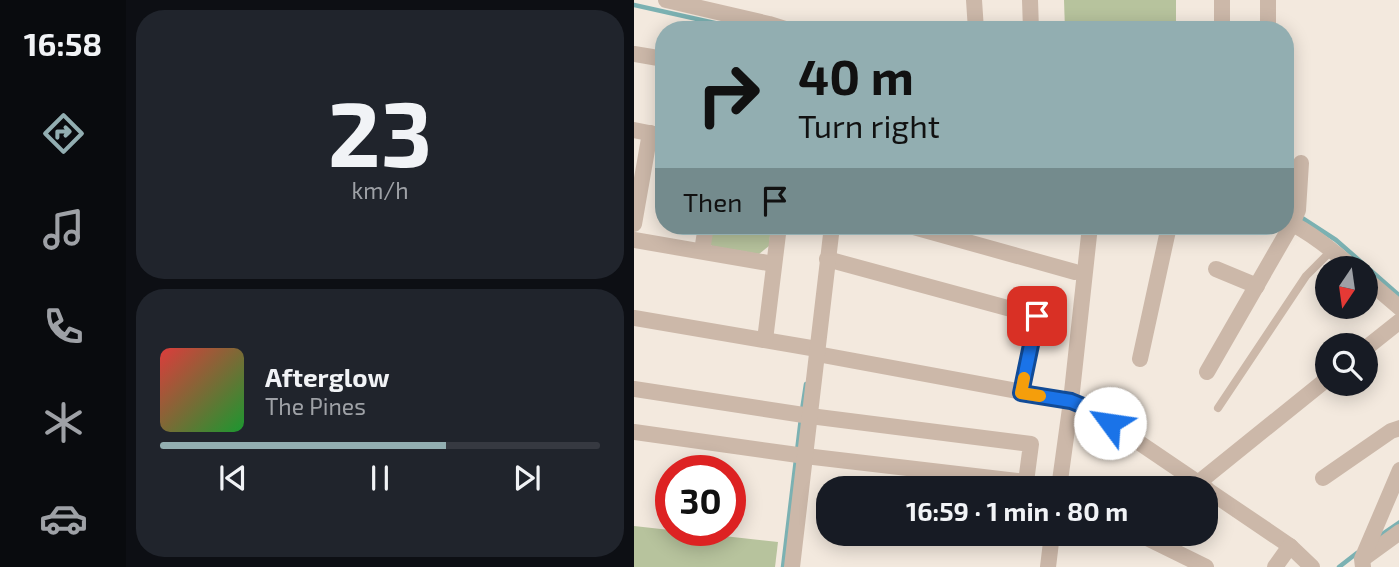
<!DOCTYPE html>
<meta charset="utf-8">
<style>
:root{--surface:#171b24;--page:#20242c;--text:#f1f3f6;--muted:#9ea1a6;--line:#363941;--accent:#92aeb1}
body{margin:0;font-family:"Exo 2",sans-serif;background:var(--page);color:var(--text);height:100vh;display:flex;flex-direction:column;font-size:26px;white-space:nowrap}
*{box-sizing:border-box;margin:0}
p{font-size:23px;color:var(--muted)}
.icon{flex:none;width:38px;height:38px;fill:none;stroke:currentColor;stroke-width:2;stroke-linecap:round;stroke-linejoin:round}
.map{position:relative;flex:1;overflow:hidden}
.drawer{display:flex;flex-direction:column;gap:10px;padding:10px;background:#0d0f14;width:508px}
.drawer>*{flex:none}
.guide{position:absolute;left:21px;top:21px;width:639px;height:214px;border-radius:28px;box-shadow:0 4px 18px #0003;background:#92aeb1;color:#111;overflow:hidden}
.needle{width:46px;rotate:193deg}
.buttons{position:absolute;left:681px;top:256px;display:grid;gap:14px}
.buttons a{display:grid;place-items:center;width:63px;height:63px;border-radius:50%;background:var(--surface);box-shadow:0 4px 18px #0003;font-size:35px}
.speed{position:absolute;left:21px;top:455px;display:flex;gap:14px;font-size:35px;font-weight:700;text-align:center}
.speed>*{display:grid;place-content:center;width:91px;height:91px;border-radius:50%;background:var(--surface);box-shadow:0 4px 18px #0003;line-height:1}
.speed .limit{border:10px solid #d22;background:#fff;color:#111}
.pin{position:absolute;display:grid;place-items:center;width:60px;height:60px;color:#fff;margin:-30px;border-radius:14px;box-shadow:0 4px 10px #0006}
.me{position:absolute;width:77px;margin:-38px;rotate:301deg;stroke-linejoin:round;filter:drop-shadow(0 0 5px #0008)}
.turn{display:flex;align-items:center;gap:24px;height:147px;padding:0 28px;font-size:32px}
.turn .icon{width:91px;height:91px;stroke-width:2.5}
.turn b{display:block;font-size:49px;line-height:60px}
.then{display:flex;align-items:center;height:66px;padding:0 28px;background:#0003;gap:14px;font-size:26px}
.drawer .tile{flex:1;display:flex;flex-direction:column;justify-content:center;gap:10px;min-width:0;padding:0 24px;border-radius:28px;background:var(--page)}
.drawer .dial{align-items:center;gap:0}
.dial b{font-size:91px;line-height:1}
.song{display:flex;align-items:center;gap:21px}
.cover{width:84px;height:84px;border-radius:10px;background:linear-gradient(135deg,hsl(0 70% 55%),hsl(130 70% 35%))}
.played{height:7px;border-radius:4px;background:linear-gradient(90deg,var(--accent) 65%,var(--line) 65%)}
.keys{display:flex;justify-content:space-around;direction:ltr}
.trip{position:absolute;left:182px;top:476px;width:402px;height:70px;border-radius:28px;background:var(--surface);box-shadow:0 4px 18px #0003;font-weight:700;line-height:70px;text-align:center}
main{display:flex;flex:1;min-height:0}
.menu{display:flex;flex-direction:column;width:126px;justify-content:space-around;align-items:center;background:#090b0e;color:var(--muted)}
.menu .icon{width:49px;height:49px}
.menu .selected{color:var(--accent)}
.menu b{font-size:32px;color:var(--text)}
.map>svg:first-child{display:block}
.green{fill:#b7c39d}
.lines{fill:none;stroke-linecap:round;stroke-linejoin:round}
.stream{stroke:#7bb1b2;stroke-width:4.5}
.lane{stroke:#ccb8a9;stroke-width:8}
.street{stroke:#ccb8a9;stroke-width:16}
.route-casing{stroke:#114b97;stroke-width:18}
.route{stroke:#1a73e8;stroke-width:12}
.slow{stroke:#f59e0b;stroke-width:12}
</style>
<main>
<nav class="menu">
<b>16:58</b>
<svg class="icon selected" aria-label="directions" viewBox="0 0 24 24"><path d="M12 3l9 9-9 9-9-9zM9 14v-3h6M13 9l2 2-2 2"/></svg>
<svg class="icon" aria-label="music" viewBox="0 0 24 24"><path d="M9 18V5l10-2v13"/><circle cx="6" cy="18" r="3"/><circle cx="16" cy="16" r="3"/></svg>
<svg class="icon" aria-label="phone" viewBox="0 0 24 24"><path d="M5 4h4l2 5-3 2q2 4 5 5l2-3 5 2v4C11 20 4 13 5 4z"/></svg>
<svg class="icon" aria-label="climate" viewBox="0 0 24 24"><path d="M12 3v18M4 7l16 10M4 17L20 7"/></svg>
<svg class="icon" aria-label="car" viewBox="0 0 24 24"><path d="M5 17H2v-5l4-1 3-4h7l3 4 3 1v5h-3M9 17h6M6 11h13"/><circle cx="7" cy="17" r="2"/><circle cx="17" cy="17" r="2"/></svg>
</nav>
<section class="drawer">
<div class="tile dial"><b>23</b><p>km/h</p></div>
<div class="tile">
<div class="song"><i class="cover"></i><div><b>Afterglow</b><p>The Pines</p></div></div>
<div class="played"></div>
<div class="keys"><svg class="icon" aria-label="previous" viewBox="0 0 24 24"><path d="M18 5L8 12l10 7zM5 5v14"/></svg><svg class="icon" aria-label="pause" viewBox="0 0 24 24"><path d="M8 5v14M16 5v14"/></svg><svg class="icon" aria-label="next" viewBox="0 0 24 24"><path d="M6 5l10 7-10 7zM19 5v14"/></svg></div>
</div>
</section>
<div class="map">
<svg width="766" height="567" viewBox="0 0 766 567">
<rect width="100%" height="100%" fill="#f3e9de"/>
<g class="green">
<polygon points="430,0 542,0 542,30 431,30"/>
<polygon points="77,226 137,226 135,246 125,254 78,246 74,242"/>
<polygon points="0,526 144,542 141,567 0,567"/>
</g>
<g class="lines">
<g class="stream">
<polyline points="0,5 112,30"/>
<polyline points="665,216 702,240 766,296"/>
<polyline points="168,410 172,384"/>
<polyline points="744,537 766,522"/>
<polyline points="149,567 167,418"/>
<polyline points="705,567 723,553"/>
</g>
<polyline class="lane" points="584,408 672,276 698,250"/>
<g class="street">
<polyline points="32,0 135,24 154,30"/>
<polyline points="340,0 342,30"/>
<polyline points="396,0 397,30"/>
<polyline points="588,30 588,0"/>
<polyline points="634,30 634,0"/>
<polyline points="0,54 30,59"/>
<polyline points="0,130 30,136"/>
<path d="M651,220C676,232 698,250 719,268"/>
<polyline points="0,224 16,133"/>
<polyline points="276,226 441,272"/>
<polyline points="0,240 140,264"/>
<polyline points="68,251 72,226"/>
<polyline points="193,259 403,316 387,393"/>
<polyline points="582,269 623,286"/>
<polyline points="732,279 766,308"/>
<polyline points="0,318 183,349"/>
<polyline points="131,340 145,226"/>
<polyline points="732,348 766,321"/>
<polyline points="183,354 437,401 454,408 572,488"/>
<polyline points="506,359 535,226"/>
<polyline points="573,372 658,224 664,210 667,163"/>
<polyline points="0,389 176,416 397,444 392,482 171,456 0,432"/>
<polyline points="689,478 757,431 766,428"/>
<polyline points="564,483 693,379"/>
<polyline points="425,488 437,401 456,226"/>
<polyline points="572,489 656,546 678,567"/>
<polyline points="505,534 572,567"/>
<polyline points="730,558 766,532"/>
<polyline points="158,567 198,226"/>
<polyline points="414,567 418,534"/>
<polyline points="641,567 656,546"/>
<polyline points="729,567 728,559 766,470"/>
</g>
</g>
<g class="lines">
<g class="route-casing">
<polyline id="route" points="403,316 387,393 437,401 454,408 476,423"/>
</g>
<use href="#route" class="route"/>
<polyline class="slow" points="390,378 387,393 406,396"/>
</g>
</svg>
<div class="buttons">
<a><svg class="needle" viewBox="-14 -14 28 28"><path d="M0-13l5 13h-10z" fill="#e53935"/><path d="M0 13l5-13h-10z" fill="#9ea1a6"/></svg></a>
<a><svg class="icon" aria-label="search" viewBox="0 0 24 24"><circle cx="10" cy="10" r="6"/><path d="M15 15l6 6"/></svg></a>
</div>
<div class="speed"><div class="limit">30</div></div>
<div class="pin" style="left:403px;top:316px;background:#d93025"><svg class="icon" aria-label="arrive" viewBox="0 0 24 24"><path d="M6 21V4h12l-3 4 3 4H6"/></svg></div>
<svg class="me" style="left:476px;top:423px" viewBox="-20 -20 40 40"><circle r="19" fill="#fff"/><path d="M0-13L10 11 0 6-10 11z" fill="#1a73e8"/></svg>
<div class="trip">16:59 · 1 min · 80 m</div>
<div class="guide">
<div class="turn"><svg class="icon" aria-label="right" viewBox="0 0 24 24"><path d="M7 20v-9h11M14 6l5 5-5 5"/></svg><div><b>40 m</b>Turn right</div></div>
<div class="then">Then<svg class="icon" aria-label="arrive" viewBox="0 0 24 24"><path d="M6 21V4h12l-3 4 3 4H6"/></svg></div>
</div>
</div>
</main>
